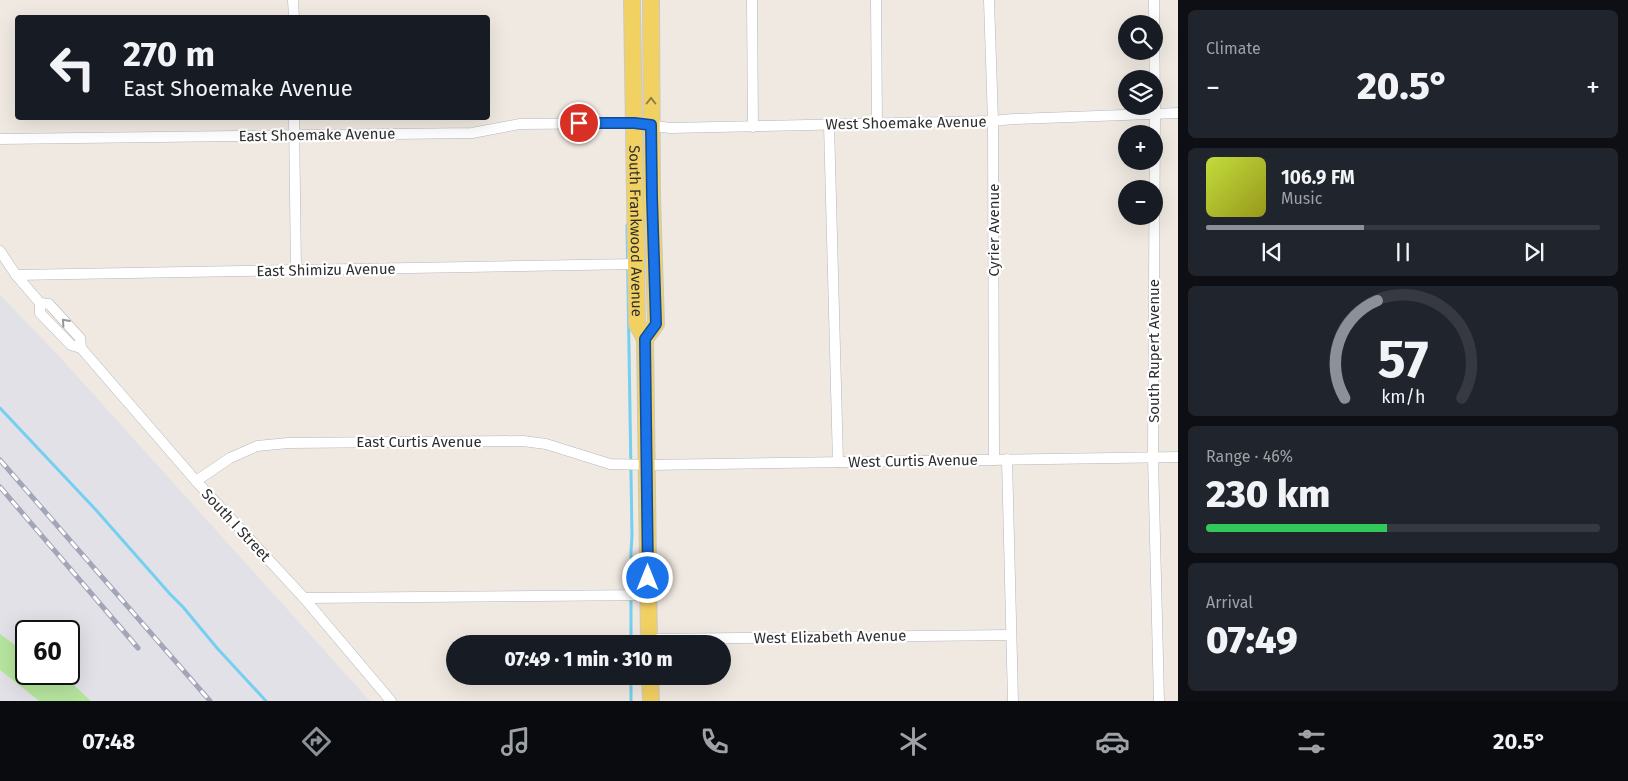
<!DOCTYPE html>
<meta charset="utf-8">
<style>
:root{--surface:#171b24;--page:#20242c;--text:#f1f3f6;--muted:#9ea1a6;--line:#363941;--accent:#8c9099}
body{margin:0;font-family:"Fira Sans",sans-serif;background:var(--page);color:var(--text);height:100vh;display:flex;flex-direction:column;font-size:19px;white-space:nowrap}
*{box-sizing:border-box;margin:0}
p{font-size:16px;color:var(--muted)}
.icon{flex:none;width:28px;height:28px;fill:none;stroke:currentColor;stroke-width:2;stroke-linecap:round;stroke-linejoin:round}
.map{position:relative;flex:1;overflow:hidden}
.details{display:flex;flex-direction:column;gap:10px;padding:10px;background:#0d0f14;width:450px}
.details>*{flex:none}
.top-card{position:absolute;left:15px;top:15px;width:475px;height:105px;border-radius:5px;box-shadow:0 5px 20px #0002;background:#171b24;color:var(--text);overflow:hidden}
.tools{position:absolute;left:1118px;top:15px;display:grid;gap:10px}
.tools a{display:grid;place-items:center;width:45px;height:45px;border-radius:50%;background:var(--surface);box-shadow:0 5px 20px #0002;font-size:25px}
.speed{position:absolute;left:15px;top:620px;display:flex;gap:10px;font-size:25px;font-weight:700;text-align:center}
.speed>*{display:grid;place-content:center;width:65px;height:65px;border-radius:50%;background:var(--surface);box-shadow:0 5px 20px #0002;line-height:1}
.speed .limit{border:2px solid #111;border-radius:8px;background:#fff;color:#111}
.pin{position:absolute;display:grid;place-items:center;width:42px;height:42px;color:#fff;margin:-21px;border:2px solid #fff;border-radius:50%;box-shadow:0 1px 5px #0007}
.me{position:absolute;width:55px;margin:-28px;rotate:0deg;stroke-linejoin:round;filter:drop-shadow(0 0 4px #0008)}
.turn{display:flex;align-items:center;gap:18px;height:105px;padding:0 25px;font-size:22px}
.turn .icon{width:65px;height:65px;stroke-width:2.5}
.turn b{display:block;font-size:35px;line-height:42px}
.big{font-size:38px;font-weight:800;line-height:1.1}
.details .tile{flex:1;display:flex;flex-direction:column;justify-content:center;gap:8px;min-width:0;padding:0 18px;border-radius:8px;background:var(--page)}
.details .dial{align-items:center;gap:0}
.dial svg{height:130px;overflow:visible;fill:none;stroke:var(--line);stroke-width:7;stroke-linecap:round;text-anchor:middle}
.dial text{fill:var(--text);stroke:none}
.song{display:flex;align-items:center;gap:15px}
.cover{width:60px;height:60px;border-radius:8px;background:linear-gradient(135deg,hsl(70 70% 55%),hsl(60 70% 35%))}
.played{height:5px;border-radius:2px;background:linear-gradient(90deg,var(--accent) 40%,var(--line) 40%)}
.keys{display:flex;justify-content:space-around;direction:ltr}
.heat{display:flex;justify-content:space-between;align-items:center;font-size:28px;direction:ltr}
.charge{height:8px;border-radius:4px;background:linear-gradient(90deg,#34c759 46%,var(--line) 0)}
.trip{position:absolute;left:446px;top:635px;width:285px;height:50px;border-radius:25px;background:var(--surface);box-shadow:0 5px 20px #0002;font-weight:800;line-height:50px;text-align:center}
.dock{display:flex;height:80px;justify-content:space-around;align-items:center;background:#090b0e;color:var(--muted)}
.dock .icon{width:35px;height:35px}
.dock .on{color:var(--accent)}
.dock b{font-size:22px;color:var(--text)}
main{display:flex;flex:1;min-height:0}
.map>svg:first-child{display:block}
.industrial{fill:#e3e1e8}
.green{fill:#b6e59e}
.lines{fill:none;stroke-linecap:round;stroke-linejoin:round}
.stream{stroke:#75cff0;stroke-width:3}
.street-casing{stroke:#b4b7c1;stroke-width:11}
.primary-casing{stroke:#c9c9c9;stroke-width:18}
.street{stroke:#fff;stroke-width:10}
.primary{stroke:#f2d163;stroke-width:16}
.rail-casing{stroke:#a3a6b8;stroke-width:5}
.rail{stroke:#fff;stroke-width:3;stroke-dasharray:9;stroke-linecap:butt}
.oneway{stroke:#908048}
.oneway2{stroke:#969696}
.route-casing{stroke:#114b97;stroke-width:12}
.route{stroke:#1a73e8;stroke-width:9}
.labels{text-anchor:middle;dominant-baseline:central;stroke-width:4.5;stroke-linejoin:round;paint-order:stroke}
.street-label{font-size:15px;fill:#2e2e2e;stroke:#fff}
</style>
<main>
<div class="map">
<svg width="1178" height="701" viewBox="0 0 1178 701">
<rect width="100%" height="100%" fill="#efe9e1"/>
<g class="industrial">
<polygon points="0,295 58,355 370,701 91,701 62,674 69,674 69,631 26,631 26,653 0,634"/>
<polygon points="0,670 12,680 39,701 0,701"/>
</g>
<polygon class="green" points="0,634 26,653 26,674 62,674 91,701 39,701 0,670"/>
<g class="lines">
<g class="stream">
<polyline points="627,225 632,536 631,552 631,644"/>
<polyline points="0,408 96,510 170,594 183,607 217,648 266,701"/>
<polyline points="631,676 631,700"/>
</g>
<g class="street-casing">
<g id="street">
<polyline points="293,0 294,18"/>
<polyline points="752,0 753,127"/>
<polyline points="876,0 877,124"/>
<polyline points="989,0 993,121 994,460"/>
<polyline points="1154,0 1155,114 1153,457 1159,701"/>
<polyline points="294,118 296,270"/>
<polyline points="829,124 838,462"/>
<polyline points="0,139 472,133 520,124 634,123 670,128 993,121 1013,119 1178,113"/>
<polyline points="0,251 16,275 40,303 49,304 80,338 81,348"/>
<polyline points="16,275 636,264"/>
<polyline points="40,303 40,313 71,345 81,348 196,481 304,598 391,701"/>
<polyline points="1007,459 1013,701"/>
<polyline points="196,481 230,458 257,446 288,443 523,441 546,444 610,464 648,465 1178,457"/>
<polyline points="304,598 648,595"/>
<polyline points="649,639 1011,635"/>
</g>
</g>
<g class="primary-casing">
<g id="primary">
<path id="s1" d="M632,0L637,324L645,339L649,644"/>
<polyline points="645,339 656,324 652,197 651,0"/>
<polyline points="650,676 651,701"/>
</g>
</g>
<use href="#street" class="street"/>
<use href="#primary" class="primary"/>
<g class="rail-casing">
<g id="rail">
<polyline points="0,460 210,701"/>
<polyline points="0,487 138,648"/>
</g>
</g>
<use href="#rail" class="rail"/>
</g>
<defs><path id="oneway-chevron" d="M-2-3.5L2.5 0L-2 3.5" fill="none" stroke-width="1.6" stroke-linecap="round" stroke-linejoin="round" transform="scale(1.25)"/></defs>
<use class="oneway" href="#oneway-chevron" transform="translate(651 101) rotate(-90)"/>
<use class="oneway2" href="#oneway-chevron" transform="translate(65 322) rotate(-132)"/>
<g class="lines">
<g class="route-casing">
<polyline id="route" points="579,123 634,123 651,125 652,197 656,324 645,339 648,578"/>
</g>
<use href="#route" class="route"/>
</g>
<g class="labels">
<g class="street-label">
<text transform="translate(906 123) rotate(-1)">West Shoemake Avenue</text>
<text transform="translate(317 135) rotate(-1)">East Shoemake Avenue</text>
<text transform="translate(994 230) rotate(-90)">Cyrier Avenue</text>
<text stroke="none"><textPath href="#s1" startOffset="231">South Frankwood Avenue</textPath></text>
<text transform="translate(326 270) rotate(-1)">East Shimizu Avenue</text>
<text transform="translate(1154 351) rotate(-90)">South Rupert Avenue</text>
<text x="419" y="442">East Curtis Avenue</text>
<text transform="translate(913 461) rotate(-1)">West Curtis Avenue</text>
<text transform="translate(236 525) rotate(47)">South I Street</text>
<text transform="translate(830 637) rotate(-1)">West Elizabeth Avenue</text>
</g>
</g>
</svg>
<div class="tools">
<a><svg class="icon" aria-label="search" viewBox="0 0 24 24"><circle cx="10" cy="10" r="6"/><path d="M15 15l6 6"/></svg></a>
<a><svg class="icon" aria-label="layers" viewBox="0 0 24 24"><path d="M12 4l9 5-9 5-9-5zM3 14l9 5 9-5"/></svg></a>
<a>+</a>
<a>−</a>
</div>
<div class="speed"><div class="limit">60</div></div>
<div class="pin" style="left:579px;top:123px;background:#d93025"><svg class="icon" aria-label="arrive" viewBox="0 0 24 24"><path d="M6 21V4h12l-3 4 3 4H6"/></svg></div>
<svg class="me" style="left:648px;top:578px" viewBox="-20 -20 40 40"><circle r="17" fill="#1a73e8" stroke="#fff" stroke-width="3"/><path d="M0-11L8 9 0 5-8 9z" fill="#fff"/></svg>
<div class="trip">07:49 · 1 min · 310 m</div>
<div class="top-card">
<div class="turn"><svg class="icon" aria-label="left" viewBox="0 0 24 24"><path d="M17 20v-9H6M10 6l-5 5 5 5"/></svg><div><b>270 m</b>East Shoemake Avenue</div></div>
</div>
</div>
<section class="details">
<div class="tile"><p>Climate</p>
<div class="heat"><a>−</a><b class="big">20.5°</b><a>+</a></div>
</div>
<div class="tile">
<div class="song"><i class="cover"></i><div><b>106.9 FM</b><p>Music</p></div></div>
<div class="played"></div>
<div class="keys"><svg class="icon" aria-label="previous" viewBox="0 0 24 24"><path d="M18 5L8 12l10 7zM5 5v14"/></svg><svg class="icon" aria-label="pause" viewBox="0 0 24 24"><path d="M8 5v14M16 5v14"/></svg><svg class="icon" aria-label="next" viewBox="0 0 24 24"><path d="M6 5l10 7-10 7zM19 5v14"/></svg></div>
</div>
<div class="tile dial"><svg viewBox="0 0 100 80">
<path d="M14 69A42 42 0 1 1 86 69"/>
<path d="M14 69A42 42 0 0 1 34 9" stroke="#8c9099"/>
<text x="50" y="56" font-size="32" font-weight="700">57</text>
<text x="50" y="72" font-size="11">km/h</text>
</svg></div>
<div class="tile"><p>Range · 46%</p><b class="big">230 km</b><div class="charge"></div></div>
<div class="tile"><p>Arrival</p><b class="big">07:49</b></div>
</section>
</main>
<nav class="dock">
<b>07:48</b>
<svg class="icon on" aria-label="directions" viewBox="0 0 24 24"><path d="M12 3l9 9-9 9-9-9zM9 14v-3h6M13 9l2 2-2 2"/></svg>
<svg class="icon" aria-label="music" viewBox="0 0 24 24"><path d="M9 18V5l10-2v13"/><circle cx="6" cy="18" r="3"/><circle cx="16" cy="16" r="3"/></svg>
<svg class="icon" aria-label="phone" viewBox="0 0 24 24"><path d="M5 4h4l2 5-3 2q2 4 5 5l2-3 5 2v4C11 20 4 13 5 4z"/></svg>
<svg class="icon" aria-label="climate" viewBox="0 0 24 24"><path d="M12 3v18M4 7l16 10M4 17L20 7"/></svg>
<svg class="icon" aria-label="car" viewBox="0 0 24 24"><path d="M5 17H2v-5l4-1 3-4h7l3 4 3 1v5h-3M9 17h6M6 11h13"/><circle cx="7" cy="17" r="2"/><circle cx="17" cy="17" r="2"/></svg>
<svg class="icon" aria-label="filters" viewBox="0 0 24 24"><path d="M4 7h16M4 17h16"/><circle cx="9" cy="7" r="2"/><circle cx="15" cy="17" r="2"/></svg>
<b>20.5°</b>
</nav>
